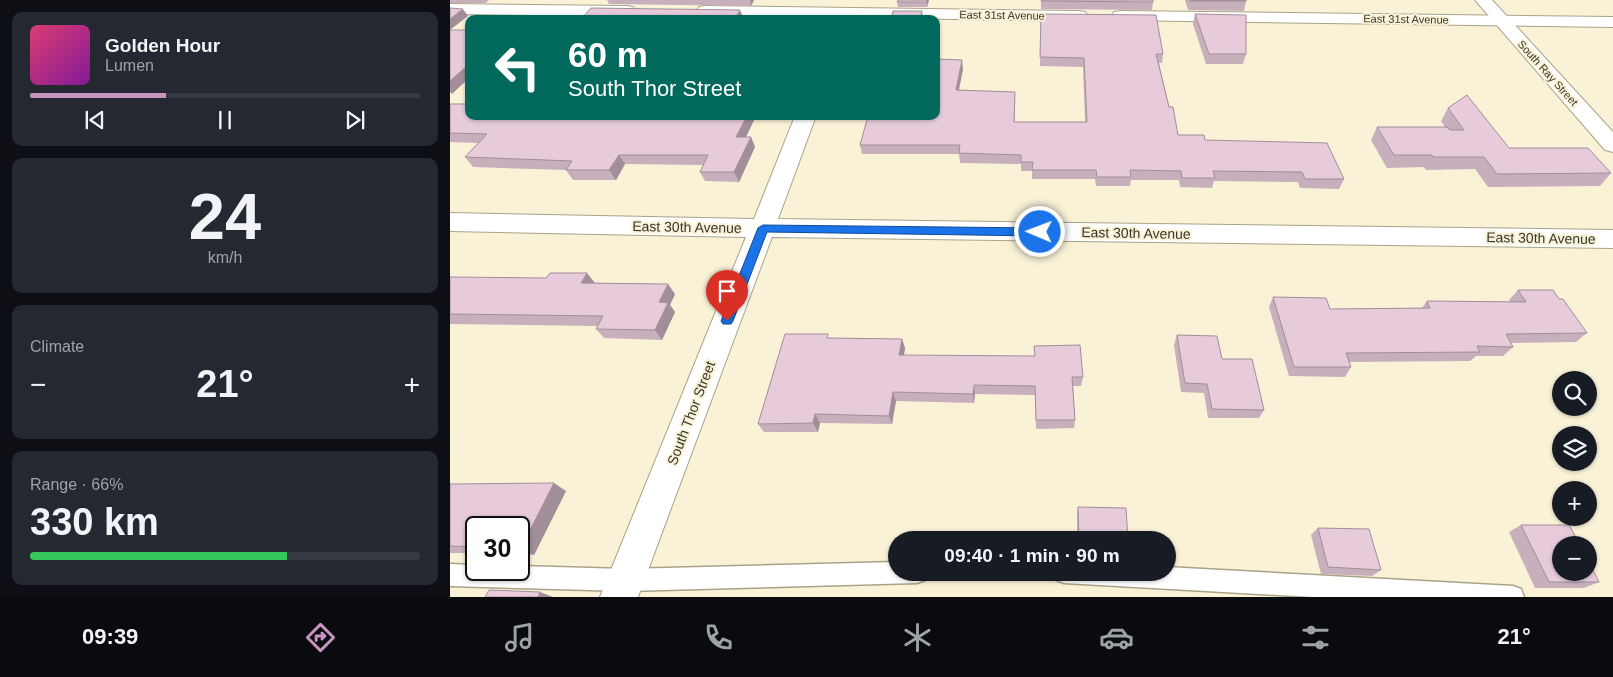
<!DOCTYPE html>
<meta charset="utf-8">
<style>
:root{--surface:#171b24;--page:#242831;--text:#f1f3f6;--muted:#9ea1a6;--line:#363941;--accent:#c895c1}
body{margin:0;font-family:Arial,sans-serif;background:var(--page);color:var(--text);height:100vh;display:flex;flex-direction:column;font-size:19px;white-space:nowrap}
*{box-sizing:border-box;margin:0}
p{font-size:16px;color:var(--muted)}
.icon{flex:none;width:28px;height:28px;fill:none;stroke:currentColor;stroke-width:2;stroke-linecap:round;stroke-linejoin:round}
.map{position:relative;flex:1;overflow:hidden}
.panel{display:flex;flex-direction:column;gap:12px;padding:12px;background:#0d0f14;width:450px}
.panel>*{flex:none}
.guide{position:absolute;left:15px;top:15px;width:475px;height:105px;border-radius:10px;box-shadow:0 1px 4px #0004;background:#00695c;color:#fff;overflow:hidden}
.controls{position:absolute;left:1102px;top:371px;display:grid;gap:10px}
.controls a{display:grid;place-items:center;width:45px;height:45px;border-radius:50%;background:var(--surface);box-shadow:0 1px 4px #0004;font-size:25px}
.speed{position:absolute;left:15px;top:516px;display:flex;gap:10px;font-size:25px;font-weight:700;text-align:center}
.speed>*{display:grid;place-content:center;width:65px;height:65px;border-radius:50%;background:var(--surface);box-shadow:0 1px 4px #0004;line-height:1}
.speed .limit{border:2px solid #111;border-radius:8px;background:#fff;color:#111}
.pin{position:absolute;display:grid;place-items:center;width:42px;height:42px;color:#fff;margin:-51px -21px;border-radius:50% 50% 50% 0;rotate:-45deg;box-shadow:0 0 5px #0007}
.pin .icon{rotate:45deg}
.me{position:absolute;width:55px;margin:-28px;rotate:271deg;stroke-linejoin:round;filter:drop-shadow(0 0 4px #0008)}
.turn{display:flex;align-items:center;gap:18px;height:105px;padding:0 20px;font-size:22px}
.turn .icon{width:65px;height:65px;stroke-width:2.5}
.turn b{display:block;font-size:35px;line-height:42px}
.big{font-size:38px;font-weight:800;line-height:1.1}
.panel .card{flex:1;display:flex;flex-direction:column;justify-content:center;gap:8px;min-width:0;padding:0 18px;border-radius:10px;background:var(--page)}
.panel .dial{align-items:center;gap:0}
.dial b{font-size:65px;line-height:1}
.song{display:flex;align-items:center;gap:15px}
.cover{width:60px;height:60px;border-radius:8px;background:linear-gradient(135deg,hsl(340 70% 55%),hsl(290 70% 35%))}
.played{height:5px;border-radius:2px;background:linear-gradient(90deg,var(--accent) 35%,var(--line) 35%)}
.keys{display:flex;justify-content:space-around;direction:ltr}
.heat{display:flex;justify-content:space-between;align-items:center;font-size:28px;direction:ltr}
.charge{height:8px;border-radius:4px;background:linear-gradient(90deg,#34c759 66%,var(--line) 0)}
.trip{position:absolute;left:438px;top:531px;width:288px;height:50px;border-radius:25px;background:var(--surface);box-shadow:0 1px 4px #0004;font-weight:800;line-height:50px;text-align:center}
.menu{display:flex;height:80px;justify-content:space-around;align-items:center;background:#090b0e;color:var(--muted)}
.menu .icon{width:35px;height:35px}
.menu .selected{color:var(--accent)}
.menu b{font-size:22px;color:var(--text)}
main{display:flex;flex:1;min-height:0}
.map>svg:first-child{display:block}
.lines{fill:none;stroke-linecap:round;stroke-linejoin:round}
.service-casing{stroke:#a9a389;stroke-width:3}
.minor-casing{stroke:#a9a389;stroke-width:2}
.tertiary-casing{stroke:#a9a389;stroke-width:2}
.service{fill:#fff;fill-rule:evenodd}
.minor{fill:#fff;fill-rule:evenodd}
.tertiary{fill:#fff;fill-rule:evenodd}
.wall{fill:#c7afbb}
.shaded-wall{fill:#a28e99}
.building{fill:#e7cbda;stroke:#a28e99}
.route{fill:#1a73e8;stroke:#114b97}
.labels{text-anchor:middle;dominant-baseline:central;stroke-width:4;stroke-linejoin:round;paint-order:stroke}
.far-street-label{font-size:11px;fill:#38362b;stroke:#f9f2d7}
.street-label{font-size:14px;fill:#38362b;stroke:#f9f2d7}
</style>
<main>
<section class="panel">
<div class="card">
<div class="song"><i class="cover"></i><div><b>Golden Hour</b><p>Lumen</p></div></div>
<div class="played"></div>
<div class="keys"><svg class="icon" aria-label="previous" viewBox="0 0 24 24"><path d="M18 5L8 12l10 7zM5 5v14"/></svg><svg class="icon" aria-label="pause" viewBox="0 0 24 24"><path d="M8 5v14M16 5v14"/></svg><svg class="icon" aria-label="next" viewBox="0 0 24 24"><path d="M6 5l10 7-10 7zM19 5v14"/></svg></div>
</div>
<div class="card dial"><b>24</b><p>km/h</p></div>
<div class="card"><p>Climate</p>
<div class="heat"><a>−</a><b class="big">21°</b><a>+</a></div>
</div>
<div class="card"><p>Range · 66%</p><b class="big">330 km</b><div class="charge"></div></div>
</section>
<div class="map">
<svg width="1163" height="597" viewBox="0 0 1163 597">
<rect width="100%" height="100%" fill="#f9f2d7"/>
<g class="lines">
<g class="service-casing">
<g id="service">
<polygon points="446,562 446,572 478,572 475,580 467,583 176,591 0,586 0,564 26,565 26,570 69,570 69,566 176,569"/>
<polygon points="716,567 1063,586 1071,589 1074,597 863,597 614,583 606,580 603,572 716,572"/>
</g>
</g>
<g class="minor-casing">
<g id="minor">
<polygon points="0,4 177,6 183,7 186,11 183,15 177,16 0,14"/>
<polygon points="255,6 629,11 635,12 638,16 635,20 629,21 249,15 246,11 249,7"/>
<polygon points="670,11 1163,17 1163,27 664,20 661,16 664,12"/>
<polygon points="345,116 366,116 328,219 1163,230 1163,248 322,237 188,597 150,597 296,237 0,231 0,213 304,219"/>
</g>
</g>
<g class="tertiary-casing">
<polygon id="tertiary" points="1025,0 1042,0 1163,132 1163,152 1155,150"/>
</g>
<use href="#service" class="service"/>
<use href="#minor" class="minor"/>
<use href="#tertiary" class="tertiary"/>
</g>
<g class="wall">
<polygon points="0,0 39,0 36,3 0,3"/>
<polygon points="157,0 304,0 301,6 159,4"/>
<polygon points="448,0 479,0 477,7 448,7 447,2"/>
<polygon points="591,0 703,2 702,10 591,9"/>
<polygon points="735,0 796,0 796,1 794,11 738,10"/>
<polygon points="591,14 713,54 712,63 709,63 719,107 728,135 755,140 894,179 889,189 850,188 848,182 764,181 762,188 730,187 729,180 681,180 680,186 646,186 645,179 582,179 582,171 571,171 571,164 510,163 509,154 412,154 410,145 513,69 508,90 565,92 565,122 635,122 633,67 590,66"/>
<polygon points="745,14 796,54 793,64 756,64 743,24"/>
<polygon points="0,104 19,116 306,116 296,137 301,137 305,147 289,182 255,181 250,172 253,165 175,164 166,180 123,180 116,170 23,167 15,157 28,143 0,142"/>
<polygon points="998,108 1059,148 1161,173 1150,186 1038,187 1025,169 976,170 974,167 937,168 921,140 927,127 995,127 991,121"/>
<polygon points="0,277 145,283 225,294 220,305 225,312 212,340 154,338 146,329 147,326 0,324"/>
<polygon points="1068,290 1109,299 1137,333 1126,342 1061,343 1063,347 1053,356 1026,356 1020,361 899,362 901,367 895,377 839,376 819,307 823,297 880,309 972,308 977,301 1060,302 1059,300"/>
<polygon points="727,335 772,359 814,410 809,418 758,418 754,393 731,392 724,345"/>
<polygon points="380,338 452,339 455,348 454,355 633,377 631,386 623,386 625,420 624,428 586,429 585,395 525,394 524,403 446,401 442,424 370,423 368,432 314,432 308,424"/>
<polygon points="0,484 116,491 84,555 69,554 69,528 26,528 26,553 0,553"/>
<polygon points="628,507 678,540 627,540 627,514"/>
<polygon points="1071,525 1149,582 1134,588 1085,588 1059,532"/>
<polygon points="868,528 931,570 922,576 871,574 861,535"/>
</g>
<g class="shaded-wall">
<polygon points="300,0 304,0 301,6"/>
<polygon points="477,0 479,0 477,7"/>
<polygon points="13,9 18,16 0,30 0,19"/>
<polygon points="290,10 294,19 285,19"/>
<polygon points="472,11 473,19 470,19"/>
<polygon points="512,60 513,69 507,100 506,90"/>
<polygon points="19,64 19,78 2,94 0,92 0,81"/>
<polygon points="297,116 306,116 291,147 286,137"/>
<polygon points="301,137 305,147 289,182 284,172"/>
<polygon points="169,155 175,164 166,180 159,170"/>
<polygon points="137,273 145,283 131,283"/>
<polygon points="218,284 225,294 220,305 225,312 212,340 205,330 209,302"/>
<polygon points="452,339 455,348 452,365 449,355"/>
<polygon points="524,385 525,394 524,403 523,394"/>
<polygon points="443,392 446,401 442,424 439,416"/>
<polygon points="365,414 370,423 368,432 363,423"/>
<polygon points="104,483 116,491 84,555 71,548"/>
<polygon points="90,592 103,597 88,597"/>
</g>
<g class="building">
<polygon points="448,0 477,0 477,2 447,2"/>
<polygon points="591,0 703,0 703,2 591,1"/>
<rect x="740" y="0" width="56" height="1"/>
<polygon points="0,8 13,9 0,19"/>
<polygon points="141,8 290,10 285,19 131,19"/>
<polygon points="443,11 472,11 470,19 441,19"/>
<polygon points="591,14 706,15 713,54 706,54 719,107 723,107 728,135 754,135 755,140 877,143 894,179 855,179 852,172 763,171 765,178 732,178 731,171 680,170 681,177 647,177 646,170 582,170 583,162 571,162 571,155 509,153 510,145 410,145 418,116 486,116 486,59 512,60 506,90 565,92 564,122 637,122 634,58 590,57"/>
<polygon points="745,14 796,15 796,54 759,54"/>
<polygon points="0,30 19,30 19,64 0,81"/>
<polygon points="1017,95 1059,148 1138,148 1161,173 1047,174 1034,157 983,157 982,155 944,155 927,127 997,127 1000,130 1014,130 998,108"/>
<polygon points="0,104 19,104 19,116 297,116 286,137 301,137 284,172 250,172 258,155 169,155 159,170 116,170 122,161 15,157 37,134 0,133"/>
<polygon points="100,273 137,273 131,283 218,284 209,302 218,303 205,330 146,329 153,316 0,314 0,277 96,278"/>
<polygon points="1068,290 1103,290 1109,299 1113,299 1137,333 1056,334 1063,347 1027,346 1030,352 896,353 901,367 844,367 823,297 876,298 880,309 980,308 977,301 1076,302"/>
<polygon points="335,334 378,334 377,338 452,339 449,355 585,356 584,346 630,345 633,377 622,377 625,420 586,420 585,386 524,385 523,394 443,392 439,416 365,414 363,423 308,424"/>
<polygon points="727,335 767,336 772,359 802,359 814,410 762,409 757,384 735,383"/>
<polygon points="104,483 71,548 69,548 69,528 26,528 26,547 0,546 0,484"/>
<polygon points="628,507 676,508 678,540 629,540"/>
<polygon points="1071,525 1119,525 1130,545 1111,545 1111,572 1139,572 1139,562 1149,582 1099,582"/>
<polygon points="868,528 919,529 931,570 878,567"/>
<polygon points="39,590 90,592 88,597 35,597"/>
</g>
<polygon class="route" points="313,225 590,228 595,232 590,236 317,232 283,321 281,324 273,324 271,321 308,228"/>
<g class="labels">
<g class="far-street-label">
<text transform="translate(552 15) rotate(1)">East 31st Avenue</text>
<text transform="translate(956 19) rotate(1)">East 31st Avenue</text>
<text transform="translate(1098 73) rotate(48)">South Ray Street</text>
</g>
<g class="street-label">
<text transform="translate(237 227) rotate(1)">East 30th Avenue</text>
<text transform="translate(686 233) rotate(1)">East 30th Avenue</text>
<text transform="translate(1091 238) rotate(1)">East 30th Avenue</text>
<text transform="translate(241 413) rotate(-69)">South Thor Street</text>
</g>
</g>
</svg>
<div class="controls">
<a><svg class="icon" aria-label="search" viewBox="0 0 24 24"><circle cx="10" cy="10" r="6"/><path d="M15 15l6 6"/></svg></a>
<a><svg class="icon" aria-label="layers" viewBox="0 0 24 24"><path d="M12 4l9 5-9 5-9-5zM3 14l9 5 9-5"/></svg></a>
<a>+</a>
<a>−</a>
</div>
<div class="speed"><div class="limit">30</div></div>
<div class="pin" style="left:277px;top:321px;background:#d93025"><svg class="icon" aria-label="arrive" viewBox="0 0 24 24"><path d="M6 21V4h12l-3 4 3 4H6"/></svg></div>
<svg class="me" style="left:590px;top:232px" viewBox="-20 -20 40 40"><circle r="17" fill="#1a73e8" stroke="#fff" stroke-width="3"/><path d="M0-11L8 9 0 5-8 9z" fill="#fff"/></svg>
<div class="trip">09:40 · 1 min · 90 m</div>
<div class="guide">
<div class="turn"><svg class="icon" aria-label="left" viewBox="0 0 24 24"><path d="M17 20v-9H6M10 6l-5 5 5 5"/></svg><div><b>60 m</b>South Thor Street</div></div>
</div>
</div>
</main>
<nav class="menu">
<b>09:39</b>
<svg class="icon selected" aria-label="directions" viewBox="0 0 24 24"><path d="M12 3l9 9-9 9-9-9zM9 14v-3h6M13 9l2 2-2 2"/></svg>
<svg class="icon" aria-label="music" viewBox="0 0 24 24"><path d="M9 18V5l10-2v13"/><circle cx="6" cy="18" r="3"/><circle cx="16" cy="16" r="3"/></svg>
<svg class="icon" aria-label="phone" viewBox="0 0 24 24"><path d="M5 4h4l2 5-3 2q2 4 5 5l2-3 5 2v4C11 20 4 13 5 4z"/></svg>
<svg class="icon" aria-label="climate" viewBox="0 0 24 24"><path d="M12 3v18M4 7l16 10M4 17L20 7"/></svg>
<svg class="icon" aria-label="car" viewBox="0 0 24 24"><path d="M5 17H2v-5l4-1 3-4h7l3 4 3 1v5h-3M9 17h6M6 11h13"/><circle cx="7" cy="17" r="2"/><circle cx="17" cy="17" r="2"/></svg>
<svg class="icon" aria-label="filters" viewBox="0 0 24 24"><path d="M4 7h16M4 17h16"/><circle cx="9" cy="7" r="2"/><circle cx="15" cy="17" r="2"/></svg>
<b>21°</b>
</nav>
